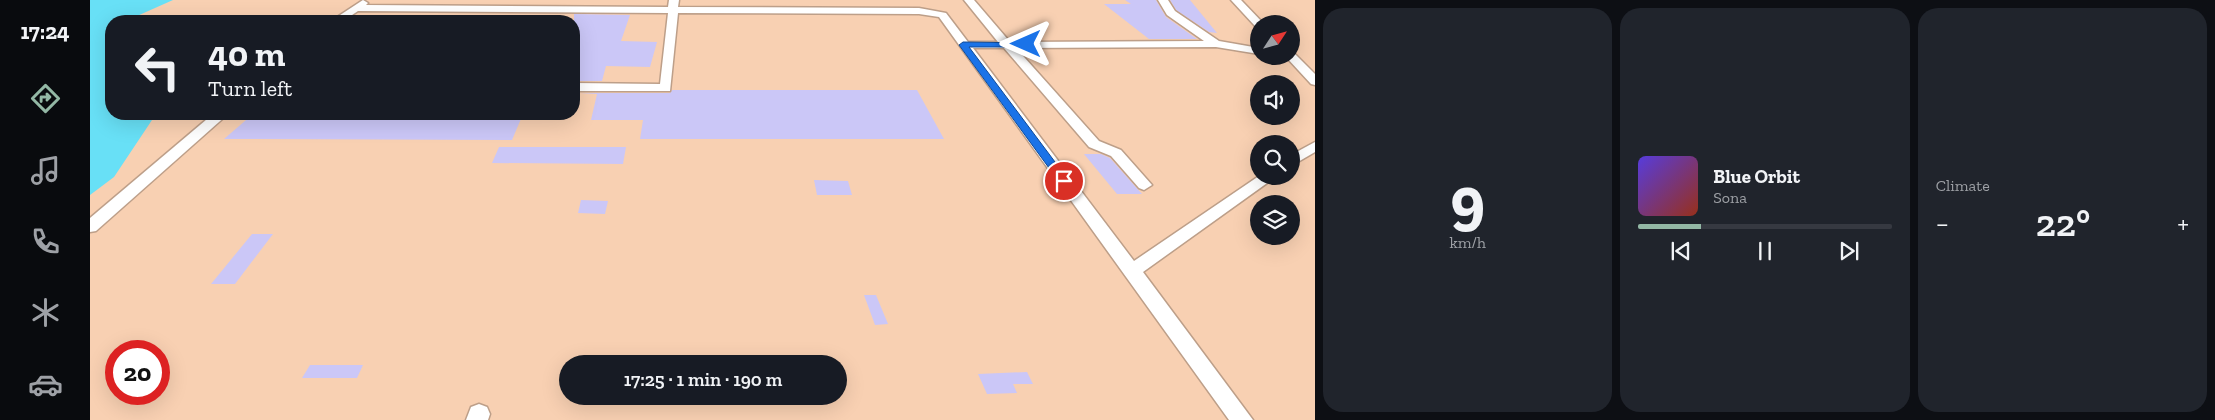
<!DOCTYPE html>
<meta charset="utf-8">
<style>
:root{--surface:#171b24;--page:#20242c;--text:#f1f3f6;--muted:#9ea1a6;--line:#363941;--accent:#93b8a5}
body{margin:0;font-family:"Zilla Slab",serif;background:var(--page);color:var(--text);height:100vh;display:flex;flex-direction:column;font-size:19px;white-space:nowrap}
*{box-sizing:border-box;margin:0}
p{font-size:16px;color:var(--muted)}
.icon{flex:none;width:28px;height:28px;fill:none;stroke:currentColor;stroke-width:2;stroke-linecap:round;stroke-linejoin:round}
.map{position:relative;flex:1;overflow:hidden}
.sheet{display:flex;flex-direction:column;gap:8px;padding:8px;background:#0d0f14;width:900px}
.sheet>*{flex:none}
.banner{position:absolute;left:15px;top:15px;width:475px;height:105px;border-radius:20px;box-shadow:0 5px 20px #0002;background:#171b24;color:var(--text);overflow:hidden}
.needle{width:32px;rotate:54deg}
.controls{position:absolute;left:1160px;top:15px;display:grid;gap:10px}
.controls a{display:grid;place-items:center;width:50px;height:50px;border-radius:50%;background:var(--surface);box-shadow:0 5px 20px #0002;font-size:25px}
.speed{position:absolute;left:15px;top:340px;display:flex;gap:10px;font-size:25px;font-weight:700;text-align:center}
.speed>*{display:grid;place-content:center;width:65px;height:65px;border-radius:50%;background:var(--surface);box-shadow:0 5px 20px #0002;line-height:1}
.speed .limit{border:8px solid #d22;background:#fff;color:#111}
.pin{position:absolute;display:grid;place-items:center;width:42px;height:42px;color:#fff;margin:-21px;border:2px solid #fff;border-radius:50%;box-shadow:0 1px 5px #0007}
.me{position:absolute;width:55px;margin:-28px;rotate:270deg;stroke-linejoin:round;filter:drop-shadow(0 0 4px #0008)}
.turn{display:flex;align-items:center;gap:18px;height:105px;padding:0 20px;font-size:22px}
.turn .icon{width:65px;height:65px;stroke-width:2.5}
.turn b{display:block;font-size:35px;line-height:42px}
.big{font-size:38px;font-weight:600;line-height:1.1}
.sheet .card{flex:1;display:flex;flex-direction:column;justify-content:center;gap:8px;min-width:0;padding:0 18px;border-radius:20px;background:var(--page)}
.sheet .dial{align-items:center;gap:0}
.dial b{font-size:65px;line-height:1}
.song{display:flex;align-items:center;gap:15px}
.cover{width:60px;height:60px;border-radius:8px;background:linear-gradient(135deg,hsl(250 70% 55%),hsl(10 70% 35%))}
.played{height:5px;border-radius:2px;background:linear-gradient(90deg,var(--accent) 25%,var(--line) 25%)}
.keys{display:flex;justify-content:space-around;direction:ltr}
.heat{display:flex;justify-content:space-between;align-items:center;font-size:28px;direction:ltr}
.sheet .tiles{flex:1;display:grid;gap:8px;grid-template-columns:repeat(3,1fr)}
.trip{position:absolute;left:469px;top:355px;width:288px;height:50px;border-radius:25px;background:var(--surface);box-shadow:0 5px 20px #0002;font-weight:600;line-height:50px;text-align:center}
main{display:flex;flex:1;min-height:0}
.tab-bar{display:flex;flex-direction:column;width:90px;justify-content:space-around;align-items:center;background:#090b0e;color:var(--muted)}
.tab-bar .icon{width:35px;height:35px}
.tab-bar .selected{color:var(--accent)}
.tab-bar b{font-size:22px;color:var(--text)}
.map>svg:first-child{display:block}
.green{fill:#f8d0b2;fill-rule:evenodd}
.water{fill:#68e0f6}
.building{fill:#cbc7f7}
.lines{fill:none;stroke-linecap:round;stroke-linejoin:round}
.minor-casing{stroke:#bd9f89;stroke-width:3}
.minor{fill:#fff;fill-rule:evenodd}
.route{fill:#1a73e8;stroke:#114b97}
</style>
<main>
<nav class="tab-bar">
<b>17:24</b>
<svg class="icon selected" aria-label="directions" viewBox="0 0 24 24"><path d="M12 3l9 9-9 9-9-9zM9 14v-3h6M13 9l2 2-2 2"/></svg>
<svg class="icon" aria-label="music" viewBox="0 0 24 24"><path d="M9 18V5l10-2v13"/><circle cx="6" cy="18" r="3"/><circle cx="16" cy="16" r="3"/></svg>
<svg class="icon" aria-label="phone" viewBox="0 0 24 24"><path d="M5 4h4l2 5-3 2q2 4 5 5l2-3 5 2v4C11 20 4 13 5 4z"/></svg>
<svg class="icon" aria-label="climate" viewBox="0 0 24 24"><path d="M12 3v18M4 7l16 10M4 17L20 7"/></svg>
<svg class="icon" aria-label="car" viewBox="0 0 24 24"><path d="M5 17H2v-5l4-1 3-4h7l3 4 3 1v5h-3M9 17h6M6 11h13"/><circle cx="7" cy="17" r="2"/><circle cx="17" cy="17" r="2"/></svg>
</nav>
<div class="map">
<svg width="1225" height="420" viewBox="0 0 1225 420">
<rect width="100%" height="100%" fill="#faede4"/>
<path class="green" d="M0,0H1225V420H0ZM21,21H484V114H21ZM1169,24H1201V56H1169ZM1169,84H1201V116H1169ZM1169,144H1201V176H1169ZM1169,204H1201V236H1169ZM26,351H69V394H26ZM478,364H748V396H478Z"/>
<polygon class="water" points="0,0 83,0 47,16 57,21 21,21 21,114 41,114 34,120 62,120 24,177 0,195"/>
<g class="building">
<polygon points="1035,0 1066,0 1076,17 1107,39 1059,39 1014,4 1041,4"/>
<polygon points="1080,0 1100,0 1127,33 1119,32 1086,10"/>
<polygon points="484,14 540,15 531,41 567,42 560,67 516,66 512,81 484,81"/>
<polygon points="582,90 827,90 854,139 550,139 553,120 501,120 507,94 490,93 580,93"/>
<polygon points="163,114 433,114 422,140 134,139"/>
<polygon points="409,147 536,147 533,164 402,163"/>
<polygon points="994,154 1011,154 1020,158 1052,194 1027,194"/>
<polygon points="724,180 758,181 762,195 727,195"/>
<polygon points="491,200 518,201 515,214 488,213"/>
<polygon points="162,234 183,234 145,284 121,284"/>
<polygon points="774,295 786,295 798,324 785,325"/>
<polygon points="220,365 273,365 267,378 212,378"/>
<polygon points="937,372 943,384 923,384 927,393 897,394 888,374"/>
</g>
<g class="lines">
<g class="minor-casing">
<g id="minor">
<polygon points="273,0 278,3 276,5 578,7 579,0 589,0 588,7 829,8 856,13 878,42 908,42 874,0 884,0 920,42 1114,41 1077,15 1068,0 1078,0 1085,11 1129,41 1169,48 1169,54 1126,47 926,48 1009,141 1031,150 1062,185 1054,190 1049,188 1021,156 999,147 914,48 883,48 1044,261 1169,176 1187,176 1053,272 1163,420 1139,420 849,17 829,14 588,13 580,91 484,91 484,83 570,84 578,13 268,11 253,21 241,21"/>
<polygon points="1141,0 1151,0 1174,24 1169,24 1169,27 1165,26"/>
<polygon points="1201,53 1205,54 1225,74 1225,85 1221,84 1197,58 1195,56 1201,56"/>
<polygon points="123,114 138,114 6,231 0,232 0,218"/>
<polygon points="1225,142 1225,152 1201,166 1201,155"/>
<polygon points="389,404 397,407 400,414 398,420 376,420 381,407"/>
</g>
</g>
<use href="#minor" class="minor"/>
</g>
<polygon class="route" points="873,42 939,43 939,46 936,47 879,47 977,178 977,183 970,183 869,45"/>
</svg>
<div class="controls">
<a><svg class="needle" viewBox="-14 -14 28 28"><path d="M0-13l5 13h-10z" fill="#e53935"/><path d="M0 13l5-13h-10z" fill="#9ea1a6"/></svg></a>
<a><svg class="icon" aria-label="sound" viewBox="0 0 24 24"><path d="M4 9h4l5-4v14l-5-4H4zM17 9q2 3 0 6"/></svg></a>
<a><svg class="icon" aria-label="search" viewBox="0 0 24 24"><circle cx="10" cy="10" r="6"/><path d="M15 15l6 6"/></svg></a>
<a><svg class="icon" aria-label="layers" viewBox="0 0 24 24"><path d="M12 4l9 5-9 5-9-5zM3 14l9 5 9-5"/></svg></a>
</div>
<div class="speed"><div class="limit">20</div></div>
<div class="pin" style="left:974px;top:181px;background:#d93025"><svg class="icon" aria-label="arrive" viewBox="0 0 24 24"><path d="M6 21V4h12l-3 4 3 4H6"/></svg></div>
<svg class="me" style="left:936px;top:44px" viewBox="-20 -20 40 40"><path d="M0-17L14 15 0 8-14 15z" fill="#1a73e8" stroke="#fff" stroke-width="4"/></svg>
<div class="trip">17:25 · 1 min · 190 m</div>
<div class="banner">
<div class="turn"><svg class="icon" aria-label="left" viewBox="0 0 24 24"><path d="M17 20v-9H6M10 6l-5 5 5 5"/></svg><div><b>40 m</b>Turn left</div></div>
</div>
</div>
<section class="sheet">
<div class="tiles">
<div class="card dial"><b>9</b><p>km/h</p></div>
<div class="card">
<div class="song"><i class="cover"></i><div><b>Blue Orbit</b><p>Sona</p></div></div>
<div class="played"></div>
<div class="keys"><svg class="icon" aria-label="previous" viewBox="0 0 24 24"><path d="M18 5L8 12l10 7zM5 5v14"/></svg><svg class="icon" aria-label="pause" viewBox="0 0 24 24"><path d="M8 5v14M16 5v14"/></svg><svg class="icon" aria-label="next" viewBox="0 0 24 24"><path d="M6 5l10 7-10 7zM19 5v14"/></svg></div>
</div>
<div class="card"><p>Climate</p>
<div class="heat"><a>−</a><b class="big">22°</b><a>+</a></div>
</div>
</div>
</section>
</main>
